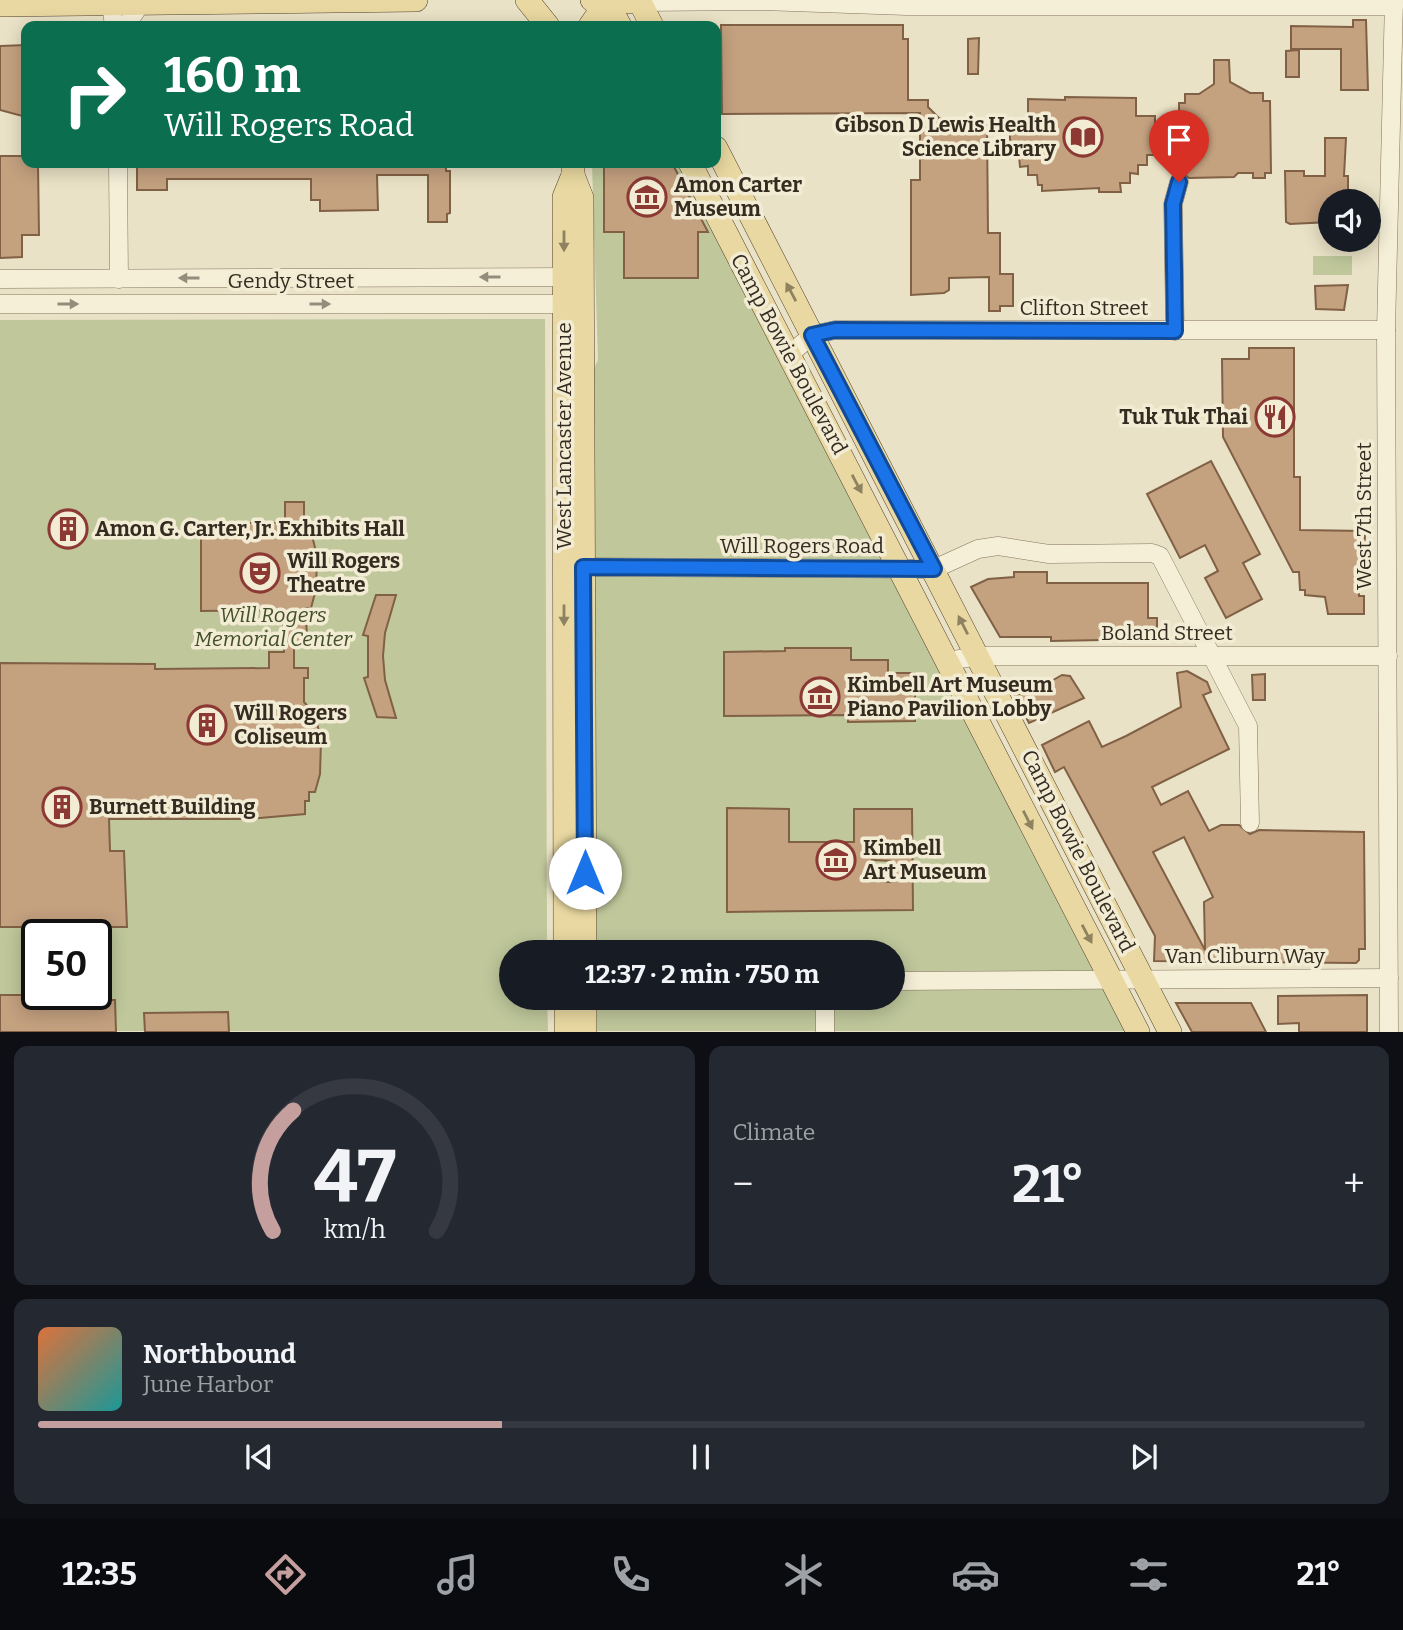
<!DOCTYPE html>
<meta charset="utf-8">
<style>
:root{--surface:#171b24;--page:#242831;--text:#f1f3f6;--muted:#9ea1a6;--line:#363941;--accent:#c49f9e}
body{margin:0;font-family:Bitter,serif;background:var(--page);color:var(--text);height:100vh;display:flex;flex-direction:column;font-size:26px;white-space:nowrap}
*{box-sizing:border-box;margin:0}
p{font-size:23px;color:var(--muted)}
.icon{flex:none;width:38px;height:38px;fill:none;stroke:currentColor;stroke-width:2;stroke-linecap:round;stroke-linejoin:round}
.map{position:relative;height:1032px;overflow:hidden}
.drawer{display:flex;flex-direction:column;gap:14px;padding:14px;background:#0d0f14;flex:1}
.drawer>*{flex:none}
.top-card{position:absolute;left:21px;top:21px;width:700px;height:147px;border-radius:14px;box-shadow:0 4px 18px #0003;background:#0b6e4f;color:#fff;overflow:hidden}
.buttons{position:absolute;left:1318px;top:189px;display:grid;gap:14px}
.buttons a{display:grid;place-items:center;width:63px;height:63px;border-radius:50%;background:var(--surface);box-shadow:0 4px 18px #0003;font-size:35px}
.speed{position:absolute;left:21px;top:919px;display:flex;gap:14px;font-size:35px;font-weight:700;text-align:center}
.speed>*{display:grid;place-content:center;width:91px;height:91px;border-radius:50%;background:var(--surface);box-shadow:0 4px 18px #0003;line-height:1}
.speed .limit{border:4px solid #111;border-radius:10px;background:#fff;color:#111}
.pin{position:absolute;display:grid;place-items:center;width:60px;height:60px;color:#fff;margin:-72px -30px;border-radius:50% 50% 50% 0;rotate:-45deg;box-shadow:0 0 7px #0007}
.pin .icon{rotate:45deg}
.me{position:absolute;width:77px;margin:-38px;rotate:0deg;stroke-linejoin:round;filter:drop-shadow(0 0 5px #0008)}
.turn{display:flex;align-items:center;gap:24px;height:147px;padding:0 28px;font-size:32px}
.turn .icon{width:91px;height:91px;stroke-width:2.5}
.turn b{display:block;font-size:49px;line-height:60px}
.big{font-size:52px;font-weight:700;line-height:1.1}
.drawer .widget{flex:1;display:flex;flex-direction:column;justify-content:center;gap:10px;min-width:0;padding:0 24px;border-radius:14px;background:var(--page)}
.drawer .dial{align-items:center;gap:0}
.dial svg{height:182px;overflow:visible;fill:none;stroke:var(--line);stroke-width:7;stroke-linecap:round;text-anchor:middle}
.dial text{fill:var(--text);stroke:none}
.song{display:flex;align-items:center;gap:21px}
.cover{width:84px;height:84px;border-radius:10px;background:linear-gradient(135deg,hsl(20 70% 55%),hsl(180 70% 35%))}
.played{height:7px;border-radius:4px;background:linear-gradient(90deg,var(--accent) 35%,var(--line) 35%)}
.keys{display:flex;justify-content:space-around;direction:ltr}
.heat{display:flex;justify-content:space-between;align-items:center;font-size:38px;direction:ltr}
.drawer .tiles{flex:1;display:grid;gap:14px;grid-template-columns:1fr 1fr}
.widget:last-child{grid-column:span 2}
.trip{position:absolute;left:499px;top:940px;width:406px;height:70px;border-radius:35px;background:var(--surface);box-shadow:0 4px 18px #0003;font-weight:700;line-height:70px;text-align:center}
.dock{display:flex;height:112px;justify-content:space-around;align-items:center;background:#090b0e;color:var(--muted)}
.dock .icon{width:49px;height:49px}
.dock .on{color:var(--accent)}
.dock b{font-size:32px;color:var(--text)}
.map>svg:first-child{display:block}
.green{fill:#bfc79b;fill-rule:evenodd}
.building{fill:#c4a17f;stroke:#806145;stroke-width:2;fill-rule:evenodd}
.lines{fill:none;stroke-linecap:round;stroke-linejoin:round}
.minor-casing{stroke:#83745d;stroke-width:19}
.major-casing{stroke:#514231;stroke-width:24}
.minor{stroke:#f5efd8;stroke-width:18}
.major{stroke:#e9d8a1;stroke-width:23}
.oneway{fill:#8f8260}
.oneway2{fill:#958d7c}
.route-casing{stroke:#114b97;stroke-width:18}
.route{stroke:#1a73e8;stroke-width:12}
.labels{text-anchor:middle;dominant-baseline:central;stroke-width:7;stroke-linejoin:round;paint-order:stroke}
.poi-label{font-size:21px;font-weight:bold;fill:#352b20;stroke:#f2ecd4;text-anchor:start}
.street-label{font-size:21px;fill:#352b20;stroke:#f2ecd4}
.park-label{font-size:21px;font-style:italic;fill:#434f28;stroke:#f2ecd4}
</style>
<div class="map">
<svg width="1403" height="1032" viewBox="0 0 1403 1032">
<rect width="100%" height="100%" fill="#eae2c6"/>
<g class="green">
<polygon points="592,163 676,163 790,370 1128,1031 593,1031 593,998 892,998 892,952 593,952 591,374 598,360"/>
<rect x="1313" y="256" width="39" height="19"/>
<path d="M545,319L547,952H511V998H547L548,1031H0V320ZM37,934H96V994H37Z"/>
</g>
<g class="building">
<polygon points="1353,20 1366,20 1368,90 1341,90 1341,49 1291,49 1291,26 1353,27"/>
<polygon points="721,25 903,25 903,39 908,39 908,100 928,100 928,107 939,118 979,119 979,125 987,125 988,233 1000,233 1000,274 1013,274 1013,306 1000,306 1000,311 989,311 989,277 949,278 949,290 944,293 911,295 911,180 920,180 920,113 722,114"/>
<polygon points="979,38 978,74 968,74 968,39"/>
<polygon points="26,45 26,117 0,110 0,46"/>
<polygon points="1299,50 1299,77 1286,77 1286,51"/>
<polygon points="1214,60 1229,60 1230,82 1250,93 1263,93 1263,101 1270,101 1271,173 1265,173 1265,178 1253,178 1253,173 1238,173 1234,177 1189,178 1180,171 1179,103 1185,103 1185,94 1199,94 1214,84"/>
<polygon points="1065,97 1136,98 1136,116 1155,116 1155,155 1147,155 1147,165 1138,165 1138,174 1130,173 1130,183 1120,183 1121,192 1099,192 1099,188 1042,191 1042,185 1038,185 1037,175 1028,175 1028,166 1020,167 1019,156 1010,156 1010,119 1028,119 1028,99 1065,100"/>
<polygon points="1325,138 1346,138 1344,176 1348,176 1348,201 1330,201 1330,222 1290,224 1286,222 1285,171 1304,171 1304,176 1325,176"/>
<polygon points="0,156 26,156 26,163 38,163 39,235 22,235 22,257 0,258"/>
<polygon points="137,163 446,163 446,171 450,171 450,213 447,214 447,222 428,222 428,175 377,175 378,210 320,211 320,200 311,200 311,179 167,179 167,190 137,190"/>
<polygon points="604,163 672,163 708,232 698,232 698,278 624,278 624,232 604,232"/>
<polygon points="1348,285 1344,310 1316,309 1315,286"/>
<polygon points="1249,348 1294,348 1294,477 1300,477 1300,530 1365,531 1364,572 1359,572 1359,596 1364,596 1364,614 1328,614 1325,597 1305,595 1305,590 1300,590 1299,572 1293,572 1223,437 1222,359 1249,359"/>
<polygon points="1211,461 1260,554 1243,563 1262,599 1226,618 1205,578 1218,571 1205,545 1180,558 1147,494"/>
<polygon points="285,502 304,502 304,527 310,527 317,556 316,589 311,608 305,608 308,647 294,647 294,668 308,668 308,678 304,678 304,702 315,714 321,741 320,774 315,792 309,792 309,801 305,801 305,814 248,819 109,819 110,851 124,851 127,927 0,927 0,663 155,664 155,669 269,668 269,652 284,652 283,614 271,615 271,610 201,611 201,526 216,526 216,523 285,523"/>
<polygon points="1014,572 1047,572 1047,583 1148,583 1148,618 1157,618 1157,639 1051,641 1051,637 1000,637 971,587 988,579 1014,577"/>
<polygon points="376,595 396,595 385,633 383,656 385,680 396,718 377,717 364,678 368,677 368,636 363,635"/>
<polygon points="785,648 851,648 851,660 888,660 888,673 915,673 915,721 848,722 848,715 724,716 724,652 785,651"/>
<path d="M1187,671L1207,682L1211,692L1203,695L1229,749L1152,787L1161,805L1188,791L1209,831L1221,825H1239L1250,834L1259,830L1364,832L1365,949H1359V960L1356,963L1154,961L1155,936L1064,767L1055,772L1042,745L1089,721L1102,747L1126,736L1181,707L1177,673ZM1184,837L1213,897L1204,902L1205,950L1153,852Z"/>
<polygon points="1265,674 1265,700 1253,700 1252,675"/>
<polygon points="1062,675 1070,676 1084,698 1029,723 1015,696 1046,680 1048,683"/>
<path d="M727,808L789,809V842H854V809H912L913,910L727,912ZM872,860L892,861L893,882H872Z"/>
<polygon points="0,995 32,995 32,1000 115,1000 116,1032 0,1032"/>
<polygon points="1367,995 1367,1032 1299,1032 1299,1023 1278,1024 1278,996"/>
<polygon points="1176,1003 1251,1003 1266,1032 1192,1032"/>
<polygon points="228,1012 229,1032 145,1032 144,1013"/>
</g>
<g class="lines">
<g class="minor-casing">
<g id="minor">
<polyline points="640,2 760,1 907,6 1394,6"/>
<polyline points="111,3 114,26"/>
<polyline points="126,26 141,3"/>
<polyline points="118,163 119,279"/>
<polyline points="0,279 576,277"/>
<polyline points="0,304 574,304"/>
<polyline points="1175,331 1173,204 1179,182"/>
<polyline points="789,355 812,335 835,330 1386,330"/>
<polyline points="571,567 934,569 978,549 998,546 1049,554 1152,553 1160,556 1248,726 1250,823"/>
<polyline points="947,661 979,656 1388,656"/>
<polyline points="892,981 1389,978"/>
<polyline points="825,998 825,1032"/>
<polyline points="1389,1032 1386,330 1394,0"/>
</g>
</g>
<g class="major-casing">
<g id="major">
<polyline points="527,0 548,26"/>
<polyline points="592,0 640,2"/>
<polyline points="606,0 620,26"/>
<polyline points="639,0 652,26"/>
<polyline points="0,5 416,0"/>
<polyline points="590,26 607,1"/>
<polyline points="716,148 1170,1032"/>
<polyline points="573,163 573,175 582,198 585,952"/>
<polyline points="690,163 1138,1032"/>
<polyline points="565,952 564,197 573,175"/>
<polyline points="566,998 566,1032"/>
<polyline points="585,1032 585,998"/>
</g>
</g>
<use href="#minor" class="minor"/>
<use href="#major" class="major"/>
</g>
<defs><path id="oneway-solid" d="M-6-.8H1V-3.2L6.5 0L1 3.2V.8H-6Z" transform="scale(1.75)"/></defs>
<g class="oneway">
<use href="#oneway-solid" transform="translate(564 241) rotate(90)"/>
<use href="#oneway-solid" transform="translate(791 292) rotate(-118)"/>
<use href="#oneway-solid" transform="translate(857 484) rotate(62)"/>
<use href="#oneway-solid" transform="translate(564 615) rotate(90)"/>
<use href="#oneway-solid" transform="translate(963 625) rotate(-117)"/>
<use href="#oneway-solid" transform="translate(1028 820) rotate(63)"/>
<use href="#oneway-solid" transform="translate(1087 934) rotate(62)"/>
</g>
<g class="oneway2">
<use href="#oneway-solid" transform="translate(490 277) rotate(180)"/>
<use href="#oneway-solid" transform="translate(189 278) rotate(180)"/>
<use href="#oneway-solid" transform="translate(68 304)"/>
<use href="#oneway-solid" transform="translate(320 304)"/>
</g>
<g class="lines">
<g class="route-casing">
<polyline id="route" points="585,873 583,567 934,569 812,335 835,330 1175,331 1173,204 1179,182"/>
</g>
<use href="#route" class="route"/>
</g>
<defs>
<g id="library-ring" transform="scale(2.0125)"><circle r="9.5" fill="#f2ecd4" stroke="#8c3933" stroke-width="1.5"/><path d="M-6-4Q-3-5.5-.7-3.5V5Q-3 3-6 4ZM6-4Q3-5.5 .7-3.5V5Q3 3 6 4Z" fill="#8c3933"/></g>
<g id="museum-ring" transform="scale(2.0125)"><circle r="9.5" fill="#f2ecd4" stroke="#8c3933" stroke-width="1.5"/><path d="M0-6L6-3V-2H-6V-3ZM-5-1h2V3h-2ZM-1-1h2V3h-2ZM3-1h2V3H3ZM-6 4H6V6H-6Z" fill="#8c3933"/></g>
<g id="restaurant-ring" transform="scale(2.0125)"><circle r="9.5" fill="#f2ecd4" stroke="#8c3933" stroke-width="1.5"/><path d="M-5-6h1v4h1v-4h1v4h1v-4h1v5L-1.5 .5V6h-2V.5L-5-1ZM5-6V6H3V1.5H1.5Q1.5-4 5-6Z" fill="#8c3933"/></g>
<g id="building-ring" transform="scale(2.0125)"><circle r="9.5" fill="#f2ecd4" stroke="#8c3933" stroke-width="1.5"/><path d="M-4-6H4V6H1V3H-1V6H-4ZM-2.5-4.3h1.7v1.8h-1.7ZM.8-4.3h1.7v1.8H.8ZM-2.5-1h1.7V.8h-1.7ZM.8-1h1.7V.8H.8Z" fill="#8c3933"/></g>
<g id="theatre-ring" transform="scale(2.0125)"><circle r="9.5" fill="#f2ecd4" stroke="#8c3933" stroke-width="1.5"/><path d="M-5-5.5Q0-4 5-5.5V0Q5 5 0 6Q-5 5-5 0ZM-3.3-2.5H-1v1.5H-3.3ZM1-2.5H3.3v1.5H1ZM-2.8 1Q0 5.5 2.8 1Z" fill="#8c3933"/></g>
</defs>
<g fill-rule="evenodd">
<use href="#library-ring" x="1083" y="137"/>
<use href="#museum-ring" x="647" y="197"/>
<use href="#restaurant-ring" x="1275" y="417"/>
<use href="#building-ring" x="68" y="529"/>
<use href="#theatre-ring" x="260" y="573"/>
<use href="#museum-ring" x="820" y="697"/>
<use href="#building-ring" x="207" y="725"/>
<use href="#building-ring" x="62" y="807"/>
<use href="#museum-ring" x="836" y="860"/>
</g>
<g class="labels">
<g class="poi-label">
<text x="1056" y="125" text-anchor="end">Gibson D Lewis Health<tspan x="1056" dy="24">Science Library</tspan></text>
<text x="674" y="185">Amon Carter<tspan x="674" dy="24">Museum</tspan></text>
<text x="1248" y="417" text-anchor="end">Tuk Tuk Thai</text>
<text x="95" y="529">Amon G. Carter, Jr. Exhibits Hall</text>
<text x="287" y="561">Will Rogers<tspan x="287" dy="24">Theatre</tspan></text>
<text x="847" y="685">Kimbell Art Museum<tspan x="847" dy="24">Piano Pavilion Lobby</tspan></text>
<text x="234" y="713">Will Rogers<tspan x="234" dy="24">Coliseum</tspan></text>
<text x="89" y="807">Burnett Building</text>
<text x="863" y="848">Kimbell<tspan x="863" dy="24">Art Museum</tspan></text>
</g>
<g class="street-label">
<text x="291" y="281">Gendy Street</text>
<text x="1084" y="308">Clifton Street</text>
<text transform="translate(789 354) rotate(62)">Camp Bowie Boulevard</text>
<text transform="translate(564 436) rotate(-90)">West Lancaster Avenue</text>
<text transform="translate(1364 516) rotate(-90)">West 7th Street</text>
<text x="802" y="546">Will Rogers Road</text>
<text x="1167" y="633">Boland Street</text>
<text transform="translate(1078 851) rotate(63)">Camp Bowie Boulevard</text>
<text x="1245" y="956">Van Cliburn Way</text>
</g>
<g class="park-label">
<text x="273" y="615">Will Rogers<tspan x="273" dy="24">Memorial Center</tspan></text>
</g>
</g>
</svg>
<div class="buttons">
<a><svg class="icon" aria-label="sound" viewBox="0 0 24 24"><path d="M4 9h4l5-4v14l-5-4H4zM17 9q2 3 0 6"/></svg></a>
</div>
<div class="speed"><div class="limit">50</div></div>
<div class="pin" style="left:1179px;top:182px;background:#d93025"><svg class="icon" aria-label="arrive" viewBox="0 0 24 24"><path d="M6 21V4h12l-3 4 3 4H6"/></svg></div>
<svg class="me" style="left:585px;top:873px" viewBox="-20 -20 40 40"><circle r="19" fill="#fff"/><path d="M0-13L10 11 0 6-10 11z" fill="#1a73e8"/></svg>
<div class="trip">12:37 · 2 min · 750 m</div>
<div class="top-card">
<div class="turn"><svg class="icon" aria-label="right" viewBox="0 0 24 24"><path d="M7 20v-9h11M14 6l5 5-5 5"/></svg><div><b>160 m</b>Will Rogers Road</div></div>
</div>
</div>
<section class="drawer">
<div class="tiles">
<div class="widget dial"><svg viewBox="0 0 100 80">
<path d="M14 69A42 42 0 1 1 86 69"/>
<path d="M14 69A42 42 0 0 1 23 16" stroke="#c49f9e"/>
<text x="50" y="56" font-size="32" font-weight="700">47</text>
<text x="50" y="72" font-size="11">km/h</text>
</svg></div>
<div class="widget"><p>Climate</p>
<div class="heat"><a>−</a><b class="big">21°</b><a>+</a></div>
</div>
<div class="widget">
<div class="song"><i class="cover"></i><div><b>Northbound</b><p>June Harbor</p></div></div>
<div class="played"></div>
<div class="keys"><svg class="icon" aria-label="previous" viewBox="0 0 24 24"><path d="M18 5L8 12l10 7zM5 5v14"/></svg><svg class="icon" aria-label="pause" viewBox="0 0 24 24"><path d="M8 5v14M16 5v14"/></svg><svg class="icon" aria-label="next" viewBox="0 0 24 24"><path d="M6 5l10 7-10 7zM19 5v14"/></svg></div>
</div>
</div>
</section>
<nav class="dock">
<b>12:35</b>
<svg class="icon on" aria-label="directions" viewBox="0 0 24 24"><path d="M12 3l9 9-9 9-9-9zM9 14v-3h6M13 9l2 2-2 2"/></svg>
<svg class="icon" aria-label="music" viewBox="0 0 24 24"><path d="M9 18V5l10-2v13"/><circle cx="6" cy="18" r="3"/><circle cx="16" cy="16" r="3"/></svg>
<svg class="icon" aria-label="phone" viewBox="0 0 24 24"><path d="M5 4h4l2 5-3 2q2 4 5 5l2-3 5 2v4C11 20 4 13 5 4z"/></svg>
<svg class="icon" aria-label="climate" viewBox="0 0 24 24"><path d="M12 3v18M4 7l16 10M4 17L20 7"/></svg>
<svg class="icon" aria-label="car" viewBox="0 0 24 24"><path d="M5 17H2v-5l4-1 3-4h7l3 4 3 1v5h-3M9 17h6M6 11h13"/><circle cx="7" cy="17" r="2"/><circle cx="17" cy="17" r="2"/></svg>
<svg class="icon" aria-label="filters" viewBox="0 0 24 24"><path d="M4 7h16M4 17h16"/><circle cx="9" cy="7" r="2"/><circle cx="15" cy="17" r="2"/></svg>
<b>21°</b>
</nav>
